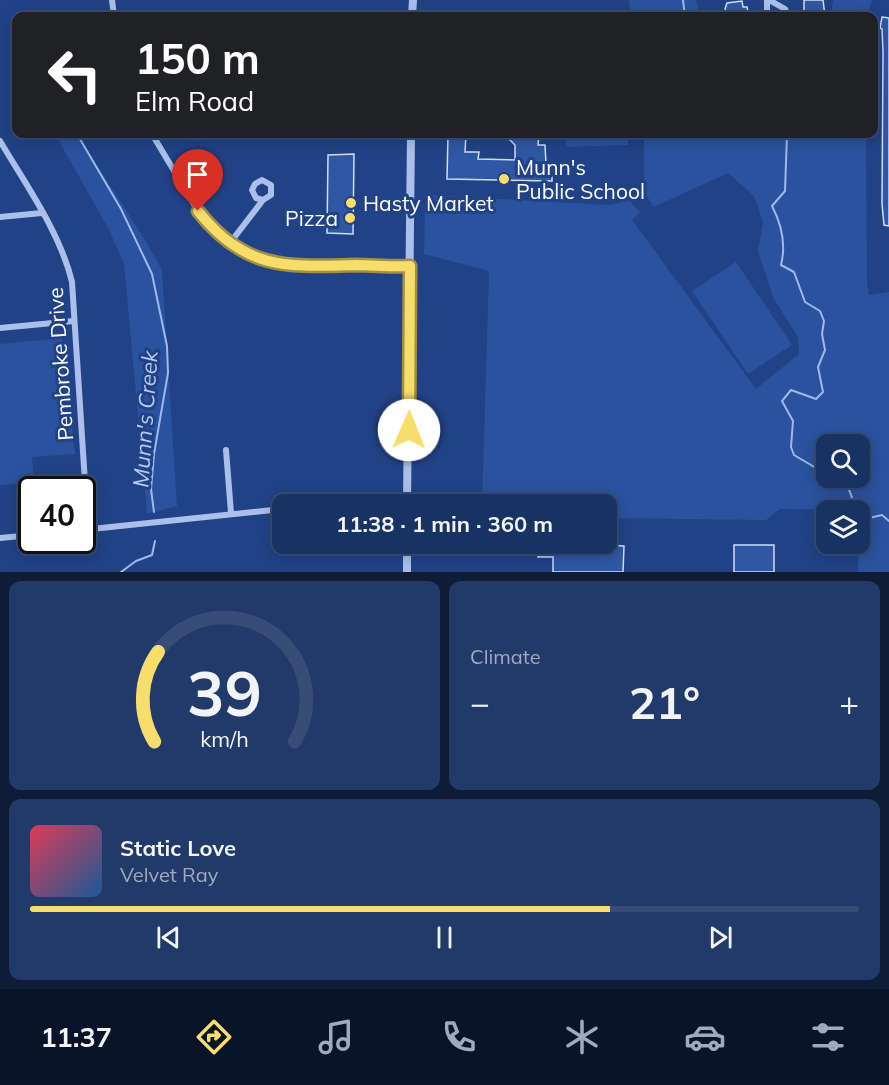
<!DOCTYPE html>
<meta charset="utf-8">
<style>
:root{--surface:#193264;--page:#223a6a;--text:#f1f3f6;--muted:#9faabf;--line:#374d78;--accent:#f7dd6b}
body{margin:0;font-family:Mulish,sans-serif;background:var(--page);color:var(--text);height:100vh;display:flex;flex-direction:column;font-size:22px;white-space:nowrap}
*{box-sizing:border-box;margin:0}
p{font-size:20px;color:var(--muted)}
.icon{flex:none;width:33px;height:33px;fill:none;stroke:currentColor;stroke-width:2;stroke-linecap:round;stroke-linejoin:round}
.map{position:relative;height:572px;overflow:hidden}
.details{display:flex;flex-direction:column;gap:9px;padding:9px;background:#0e1c37;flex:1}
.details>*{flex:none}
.hud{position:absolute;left:12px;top:12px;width:866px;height:126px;border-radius:12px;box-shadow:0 3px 15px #0003,0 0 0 2px var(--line);background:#202124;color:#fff;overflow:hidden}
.buttons{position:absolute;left:816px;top:434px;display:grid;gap:12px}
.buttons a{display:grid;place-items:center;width:54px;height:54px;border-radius:12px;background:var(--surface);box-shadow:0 3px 15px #0003,0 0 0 2px var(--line);font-size:30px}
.speed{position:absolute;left:18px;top:476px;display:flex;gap:12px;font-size:30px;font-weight:700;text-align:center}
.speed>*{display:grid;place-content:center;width:78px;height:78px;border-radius:50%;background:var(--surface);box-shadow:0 3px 15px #0003,0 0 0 2px var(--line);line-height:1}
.speed .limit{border:3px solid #111;border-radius:9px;background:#fff;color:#111}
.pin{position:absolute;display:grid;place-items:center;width:51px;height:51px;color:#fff;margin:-62px -26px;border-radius:50% 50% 50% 0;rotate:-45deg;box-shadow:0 0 6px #0007}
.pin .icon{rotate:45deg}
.me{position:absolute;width:66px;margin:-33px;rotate:1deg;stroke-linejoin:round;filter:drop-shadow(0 0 4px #0008)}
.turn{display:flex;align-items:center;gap:21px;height:126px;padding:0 24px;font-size:27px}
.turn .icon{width:78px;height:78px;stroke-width:2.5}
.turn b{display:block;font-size:42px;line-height:51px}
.big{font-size:45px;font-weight:700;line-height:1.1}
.details .widget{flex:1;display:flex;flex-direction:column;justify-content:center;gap:9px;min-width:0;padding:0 21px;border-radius:12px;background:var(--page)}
.details .dial{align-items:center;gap:0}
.dial svg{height:156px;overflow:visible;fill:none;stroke:var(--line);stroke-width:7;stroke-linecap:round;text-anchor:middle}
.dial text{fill:var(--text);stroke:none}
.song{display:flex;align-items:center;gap:18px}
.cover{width:72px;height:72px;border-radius:9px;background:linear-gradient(135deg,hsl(350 70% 55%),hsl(210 70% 35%))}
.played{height:6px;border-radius:3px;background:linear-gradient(90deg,var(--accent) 70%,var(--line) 70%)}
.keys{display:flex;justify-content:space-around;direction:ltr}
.heat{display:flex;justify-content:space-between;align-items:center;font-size:33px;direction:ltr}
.details .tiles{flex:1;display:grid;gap:9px;grid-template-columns:1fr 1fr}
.widget:last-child{grid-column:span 2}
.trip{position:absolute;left:272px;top:494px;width:345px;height:60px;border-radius:12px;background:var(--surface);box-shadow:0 3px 15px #0003,0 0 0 2px var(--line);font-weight:700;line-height:60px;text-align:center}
.dock{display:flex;height:96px;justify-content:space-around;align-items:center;background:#0a1428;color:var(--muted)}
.dock .icon{width:42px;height:42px}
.dock .selected{color:var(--accent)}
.dock b{font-size:27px;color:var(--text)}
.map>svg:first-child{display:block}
.green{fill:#2a529e;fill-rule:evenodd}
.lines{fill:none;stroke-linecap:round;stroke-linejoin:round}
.stream{stroke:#9eb9eb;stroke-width:2}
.building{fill:#3057a3;stroke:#cfddf7;stroke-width:1.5}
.minor{stroke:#aac0ea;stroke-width:6}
.tertiary{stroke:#aac0ea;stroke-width:8}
.route-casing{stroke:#a19046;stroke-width:15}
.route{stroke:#f7dd6b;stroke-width:10}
.poi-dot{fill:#f7dd6b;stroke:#214286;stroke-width:2}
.labels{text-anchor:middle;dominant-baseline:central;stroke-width:6;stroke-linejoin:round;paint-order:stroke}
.poi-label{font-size:21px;fill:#fff;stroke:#214286;text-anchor:start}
.street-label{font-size:21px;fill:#fff;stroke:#214286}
.water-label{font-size:22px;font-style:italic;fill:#b6cbf1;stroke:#214286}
</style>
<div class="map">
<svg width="889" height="572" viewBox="0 0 889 572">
<rect width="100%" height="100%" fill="#214286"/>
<g class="green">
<polygon points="629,0 696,0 701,16 631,16"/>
<polygon points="833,0 872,0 867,16 831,16"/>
<polygon points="55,134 77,134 147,243 162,270 177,506 147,514 124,264 108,228"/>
<polygon points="566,134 628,134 628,145 566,147"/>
<path d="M644,134H866L867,283L869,295L889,292V572H858L860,510L780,509L766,520L606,518V504H482L489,271L424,254L425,195L610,205L629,200L640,212L632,220L756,389L799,354L798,337L774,299L758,251L763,222L754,196L728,173L654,207L644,192ZM826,444H860V477H826Z"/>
<polygon points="736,262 792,345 748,374 692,291"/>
<polygon points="62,338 75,454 32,457 34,482 0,485 0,344"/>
</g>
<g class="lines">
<g class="stream">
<polyline points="683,0 685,16"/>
<polyline points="29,13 29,16"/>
<polyline points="77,134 121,209 152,274 167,346 168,373 154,454 151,489 154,512"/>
<path d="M787,134L785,191L772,206C782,225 786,245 781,265L794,272L805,302L820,311L824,321L822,334L825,350L818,367L823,392L816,399L791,390L782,401L793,421L791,447L794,455L816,468L826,467"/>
<polyline points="844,477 855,505 869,518 882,515 889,521"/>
<polyline points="121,572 136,561 152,555 155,541"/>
</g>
</g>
<g class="building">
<polygon points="804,0 823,0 825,16 804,15"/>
<polygon points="742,1 743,7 747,7 749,16 729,16 725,9 727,3"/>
<polygon points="882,17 889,18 889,226 884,225 882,204 883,52 882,29 880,28"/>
<polygon points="448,134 466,134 465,152 479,152 478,159 515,160 515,145 508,138 512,134 539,134 538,145 545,145 546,163 552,163 552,181 447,179"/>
<polygon points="354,154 353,234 327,233 328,155"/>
<polygon points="539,543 557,543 556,548 569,549 570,543 624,546 623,572 553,572 553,557 538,557"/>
<rect x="734" y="545" width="40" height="27"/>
</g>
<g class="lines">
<g class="minor">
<polyline points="112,0 114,16"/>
<polyline points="767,0 767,16"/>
<polyline points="769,0 785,9 788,16"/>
<polyline points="152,134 198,211 214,231 258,259 292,266 410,266"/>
<path d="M0,141C26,185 60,232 72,282L88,529"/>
<polyline points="0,217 42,213"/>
<polyline points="230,243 263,200 271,195 271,185 262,180 255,184 252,190 256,198 263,200"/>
<polyline points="0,328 74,321"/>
<polyline points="226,450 231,513"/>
<polyline points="348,504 407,499"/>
<polyline points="82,530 282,509"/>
<polyline points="0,538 32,535"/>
</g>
<g class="tertiary">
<polyline points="412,16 413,0"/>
<polyline points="407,504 411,134"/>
<polyline points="407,572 407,543"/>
</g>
</g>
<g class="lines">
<g class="route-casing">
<path id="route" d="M198,211C245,270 286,267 355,265C373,265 392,267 410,266L409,430"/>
</g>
<use href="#route" class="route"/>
</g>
<g class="poi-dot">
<circle cx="504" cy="179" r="6"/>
<circle cx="351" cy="203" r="6"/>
<circle cx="350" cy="218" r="6"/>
</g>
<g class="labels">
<g class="poi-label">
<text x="516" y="167">Munn's<tspan x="516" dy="24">Public School</tspan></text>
<text x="363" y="203">Hasty Market</text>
<text x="338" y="218" text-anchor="end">Pizza</text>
</g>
<g class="street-label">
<text transform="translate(60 364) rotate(-94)">Pembroke Drive</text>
</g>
<g class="water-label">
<text transform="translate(145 419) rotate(-86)">Munn's Creek</text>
</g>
</g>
</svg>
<div class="buttons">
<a><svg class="icon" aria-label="search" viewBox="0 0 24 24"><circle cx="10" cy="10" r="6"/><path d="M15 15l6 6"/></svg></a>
<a><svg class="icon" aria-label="layers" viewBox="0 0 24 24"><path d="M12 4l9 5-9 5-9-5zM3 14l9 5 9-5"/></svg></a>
</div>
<div class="speed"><div class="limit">40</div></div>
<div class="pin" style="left:198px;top:211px;background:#d93025"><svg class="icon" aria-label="arrive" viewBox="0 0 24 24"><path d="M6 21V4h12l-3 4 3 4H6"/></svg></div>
<svg class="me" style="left:409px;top:430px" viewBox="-20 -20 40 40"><circle r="19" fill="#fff"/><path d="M0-13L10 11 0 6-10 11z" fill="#f7dd6b"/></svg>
<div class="trip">11:38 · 1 min · 360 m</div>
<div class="hud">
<div class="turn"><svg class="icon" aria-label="left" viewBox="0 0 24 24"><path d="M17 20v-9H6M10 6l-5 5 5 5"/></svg><div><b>150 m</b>Elm Road</div></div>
</div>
</div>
<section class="details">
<div class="tiles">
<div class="widget dial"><svg viewBox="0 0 100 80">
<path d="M14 69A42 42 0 1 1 86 69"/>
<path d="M14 69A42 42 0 0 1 16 23" stroke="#f7dd6b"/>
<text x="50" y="56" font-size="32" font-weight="700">39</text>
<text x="50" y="72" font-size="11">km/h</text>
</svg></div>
<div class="widget"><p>Climate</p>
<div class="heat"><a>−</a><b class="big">21°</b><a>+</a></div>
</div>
<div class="widget">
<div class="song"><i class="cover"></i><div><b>Static Love</b><p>Velvet Ray</p></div></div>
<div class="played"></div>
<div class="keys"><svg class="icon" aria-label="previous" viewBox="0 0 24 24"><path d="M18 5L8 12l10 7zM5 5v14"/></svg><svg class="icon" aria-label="pause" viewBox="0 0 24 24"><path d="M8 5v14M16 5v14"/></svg><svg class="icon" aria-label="next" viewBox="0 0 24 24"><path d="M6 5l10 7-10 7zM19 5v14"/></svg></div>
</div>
</div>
</section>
<nav class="dock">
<b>11:37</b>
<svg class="icon selected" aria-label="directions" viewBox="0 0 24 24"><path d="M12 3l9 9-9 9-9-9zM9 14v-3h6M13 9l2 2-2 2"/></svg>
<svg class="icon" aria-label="music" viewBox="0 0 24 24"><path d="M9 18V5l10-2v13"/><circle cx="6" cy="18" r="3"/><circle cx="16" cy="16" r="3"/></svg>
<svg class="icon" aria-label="phone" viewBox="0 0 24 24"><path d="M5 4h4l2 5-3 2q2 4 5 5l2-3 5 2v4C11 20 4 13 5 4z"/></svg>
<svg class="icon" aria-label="climate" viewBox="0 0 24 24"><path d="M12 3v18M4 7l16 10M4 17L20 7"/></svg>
<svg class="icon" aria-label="car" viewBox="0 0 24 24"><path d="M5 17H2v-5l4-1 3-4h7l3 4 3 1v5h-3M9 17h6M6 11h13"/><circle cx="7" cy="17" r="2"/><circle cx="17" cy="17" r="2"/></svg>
<svg class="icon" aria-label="filters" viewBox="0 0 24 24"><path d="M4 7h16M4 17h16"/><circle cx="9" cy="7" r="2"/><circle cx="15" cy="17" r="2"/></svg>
</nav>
